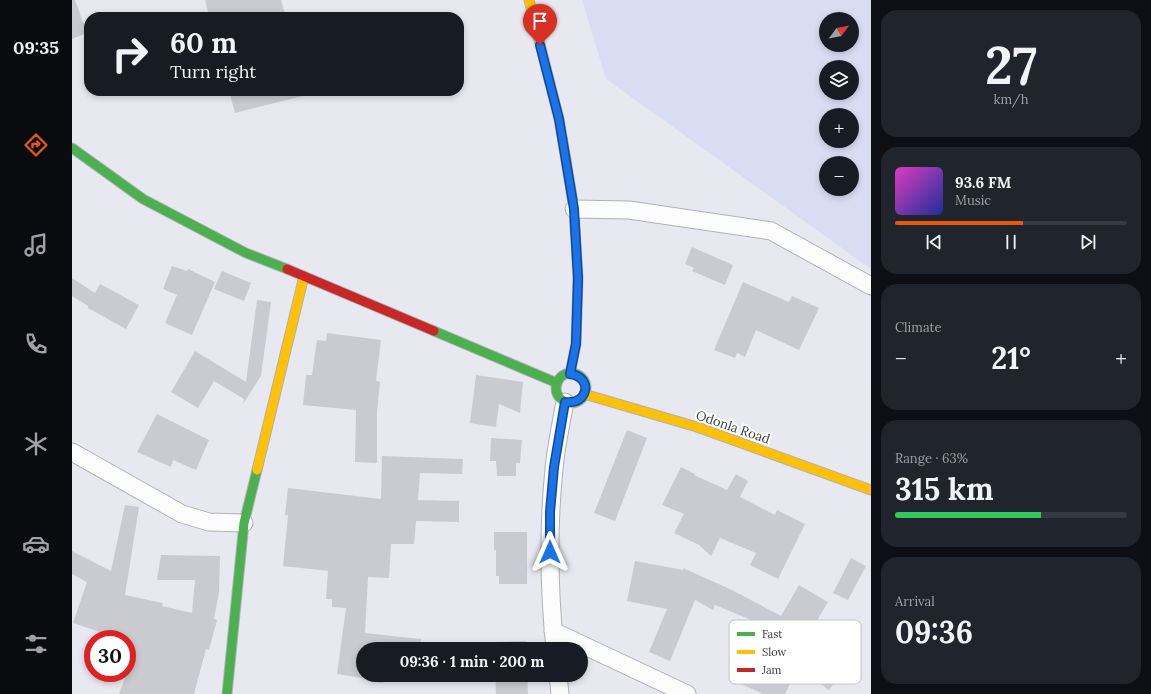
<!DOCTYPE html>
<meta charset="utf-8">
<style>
:root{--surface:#171b24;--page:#20242c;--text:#f1f3f6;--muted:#9ea1a6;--line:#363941;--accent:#ea580c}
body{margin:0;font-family:Lora,serif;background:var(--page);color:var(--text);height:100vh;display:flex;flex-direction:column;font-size:15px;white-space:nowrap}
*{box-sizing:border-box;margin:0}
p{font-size:13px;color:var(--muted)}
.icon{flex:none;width:22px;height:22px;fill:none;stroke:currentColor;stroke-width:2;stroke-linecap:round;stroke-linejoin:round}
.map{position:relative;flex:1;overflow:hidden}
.drawer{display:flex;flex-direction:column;gap:10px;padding:10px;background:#0d0f14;width:280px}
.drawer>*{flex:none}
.banner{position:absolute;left:12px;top:12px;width:380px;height:84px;border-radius:16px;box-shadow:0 2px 6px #0003;background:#171b24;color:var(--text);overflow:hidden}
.needle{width:26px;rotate:58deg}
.buttons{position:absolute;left:747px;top:12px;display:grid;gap:8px}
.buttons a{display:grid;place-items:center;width:40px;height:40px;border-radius:50%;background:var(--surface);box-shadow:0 2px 6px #0003;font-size:20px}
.speed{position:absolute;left:12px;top:630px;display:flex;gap:8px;font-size:20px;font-weight:700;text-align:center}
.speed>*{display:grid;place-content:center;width:52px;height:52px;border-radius:50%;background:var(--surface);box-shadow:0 2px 6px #0003;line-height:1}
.speed .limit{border:6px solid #d22;background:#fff;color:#111}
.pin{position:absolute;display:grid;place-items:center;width:34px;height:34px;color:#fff;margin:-41px -17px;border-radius:50% 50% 50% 0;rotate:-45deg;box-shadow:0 0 4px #0007}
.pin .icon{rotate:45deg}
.me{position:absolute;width:44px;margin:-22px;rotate:0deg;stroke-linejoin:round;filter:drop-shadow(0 0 3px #0008)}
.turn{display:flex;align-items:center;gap:14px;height:84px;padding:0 20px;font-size:18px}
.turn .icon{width:52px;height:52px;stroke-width:2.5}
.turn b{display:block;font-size:28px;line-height:34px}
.big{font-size:30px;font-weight:700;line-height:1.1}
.drawer .widget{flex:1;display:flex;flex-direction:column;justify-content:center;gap:6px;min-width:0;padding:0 14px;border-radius:16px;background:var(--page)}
.drawer .dial{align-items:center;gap:0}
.dial b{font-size:52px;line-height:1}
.song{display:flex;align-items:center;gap:12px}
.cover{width:48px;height:48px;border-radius:6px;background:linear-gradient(135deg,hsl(310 70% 55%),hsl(230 70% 35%))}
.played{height:4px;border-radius:2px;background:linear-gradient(90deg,var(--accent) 55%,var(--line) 55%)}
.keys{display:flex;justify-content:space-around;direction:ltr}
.heat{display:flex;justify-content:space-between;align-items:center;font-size:22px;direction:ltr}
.charge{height:6px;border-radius:3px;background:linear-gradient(90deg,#34c759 63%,var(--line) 0)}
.trip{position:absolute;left:284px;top:642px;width:232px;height:40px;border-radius:20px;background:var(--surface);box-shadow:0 2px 6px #0003;font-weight:700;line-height:40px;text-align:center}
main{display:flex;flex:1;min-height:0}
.tab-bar{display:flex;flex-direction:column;width:72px;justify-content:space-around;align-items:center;background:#090b0e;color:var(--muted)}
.tab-bar .icon{width:28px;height:28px}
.tab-bar .on{color:var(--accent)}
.tab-bar b{font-size:18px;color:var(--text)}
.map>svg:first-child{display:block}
.green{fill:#d9ddf3;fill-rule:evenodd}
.building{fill:#cacbd1}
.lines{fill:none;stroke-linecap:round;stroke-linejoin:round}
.street-casing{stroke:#b0b1b6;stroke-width:19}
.fast-casing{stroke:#b0b1b6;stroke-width:11}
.slow-casing{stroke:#b0b1b6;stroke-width:11}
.jam-casing{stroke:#b0b1b6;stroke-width:11}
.street{stroke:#fcfcfd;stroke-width:17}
.fast{stroke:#4caf50;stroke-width:9}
.slow{stroke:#ffc107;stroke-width:9}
.jam{stroke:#c62828;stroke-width:9}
.route-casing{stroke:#114b97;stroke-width:10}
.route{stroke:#1a73e8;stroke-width:7}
.labels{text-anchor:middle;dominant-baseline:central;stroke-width:4;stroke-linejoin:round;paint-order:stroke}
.street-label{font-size:13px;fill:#3b3c41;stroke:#fff}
.key{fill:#fff;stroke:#c4c4c6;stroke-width:1}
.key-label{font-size:11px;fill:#3b3c41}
</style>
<main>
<nav class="tab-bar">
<b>09:35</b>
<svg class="icon on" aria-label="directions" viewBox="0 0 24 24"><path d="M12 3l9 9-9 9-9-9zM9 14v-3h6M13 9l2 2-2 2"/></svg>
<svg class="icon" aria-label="music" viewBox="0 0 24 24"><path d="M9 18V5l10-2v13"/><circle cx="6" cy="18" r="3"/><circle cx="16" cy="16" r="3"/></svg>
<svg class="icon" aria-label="phone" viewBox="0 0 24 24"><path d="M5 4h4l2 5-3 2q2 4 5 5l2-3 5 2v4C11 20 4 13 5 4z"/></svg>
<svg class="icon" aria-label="climate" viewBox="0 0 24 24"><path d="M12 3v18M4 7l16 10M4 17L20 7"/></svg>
<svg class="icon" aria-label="car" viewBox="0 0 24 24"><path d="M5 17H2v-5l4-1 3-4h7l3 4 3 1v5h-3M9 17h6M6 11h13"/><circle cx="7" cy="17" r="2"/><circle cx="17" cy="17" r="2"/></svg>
<svg class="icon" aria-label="filters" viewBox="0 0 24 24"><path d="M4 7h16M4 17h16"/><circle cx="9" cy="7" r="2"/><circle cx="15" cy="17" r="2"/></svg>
</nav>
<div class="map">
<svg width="799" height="694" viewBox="0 0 799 694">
<rect width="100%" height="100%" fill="#e8e9f0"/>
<path class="green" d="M510,0H799V269L534,79ZM754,19H780V45H754ZM754,67H780V93H754ZM754,115H780V141H754ZM754,163H780V189H754Z"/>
<g class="building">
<polygon points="0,0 3,0 15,33 0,39"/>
<polygon points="133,0 209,0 214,17 137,17"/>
<polygon points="157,91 230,91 231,96 163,113"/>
<polygon points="620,247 661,265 653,285 620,271 622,268 613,264"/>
<polygon points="100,266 115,271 116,269 143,282 120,335 93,323 105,295 91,289"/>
<polygon points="150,271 179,283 172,301 142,289"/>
<polygon points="0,278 23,293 28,284 67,305 54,329 16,308 16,306 0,296"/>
<polygon points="671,282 717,302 720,296 747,308 727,350 684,330 673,357 665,353 663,358 642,350"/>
<polygon points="185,300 199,302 189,376 171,404 172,399 142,381 126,408 99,392 123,351 174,382"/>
<polygon points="255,333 309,340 304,381 308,382 305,412 305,463 283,462 284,410 231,405 234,375 240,375 245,340 254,341"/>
<polygon points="404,375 451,382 448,413 427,404 424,427 398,423"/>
<polygon points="85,414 137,440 124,470 101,460 99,467 65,452"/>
<polygon points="555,430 575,438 543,521 522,513"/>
<polygon points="419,438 450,440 448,463 444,463 444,476 425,476 424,461 418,461"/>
<polygon points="310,456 391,459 390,474 348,473 346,500 387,501 387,522 344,521 342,544 319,544 317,578 296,577 293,633 349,639 348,649 291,649 291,675 312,675 311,683 295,681 296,679 265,674 274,608 260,607 260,599 254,599 256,571 211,566 216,515 213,515 216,488 309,499"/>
<polygon points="609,467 623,474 622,475 655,490 664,474 676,481 668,497 703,515 705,510 733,524 706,579 678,565 684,553 648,538 639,556 627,545 602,533 612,514 590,505"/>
<polygon points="53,505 67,507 53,595 91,603 90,606 120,613 123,580 85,580 89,555 148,556 147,592 142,619 145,620 137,650 134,649 122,694 47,694 55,673 55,639 49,639 1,623 15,582 0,574 0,551 39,571"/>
<polygon points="422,532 455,532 455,584 427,584 427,576 424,576 424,550 422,550"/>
<polygon points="779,558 794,566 776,600 761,593"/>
<polygon points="563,561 611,570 611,568 660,590 709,616 727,585 756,602 733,641 735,643 734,645 771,671 757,690 726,668 713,694 691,694 667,683 696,627 643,605 641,610 623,600 598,661 577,652 595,609 555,601"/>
<polygon points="454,641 455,649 422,649 422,642"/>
<polygon points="423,675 455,675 456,694 424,694"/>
</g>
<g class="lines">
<g class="street-casing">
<g id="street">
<polyline points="502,209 557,210 699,231 799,286"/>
<polyline points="0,452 110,514 137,522 172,523"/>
<polyline points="481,631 615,694"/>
<path d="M483,649C477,590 476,528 482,469C484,446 489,424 493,402"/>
<polyline points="486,675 488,694"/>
</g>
</g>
<g class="fast-casing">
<g id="fast">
<polyline points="0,148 71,199 174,253 215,269"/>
<polyline points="494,160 502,209 506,278 504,344 498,374"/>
<polyline points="362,331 485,383"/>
<circle cx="499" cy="388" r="15"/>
<polyline points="155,694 172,523 185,470"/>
</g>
</g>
<g class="slow-casing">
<g id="slow">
<polyline points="457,0 487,119 494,160"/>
<polyline points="512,394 625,427 799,490"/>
<polyline points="185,470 232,276"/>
</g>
</g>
<g class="jam-casing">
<polyline id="jam" points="215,269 362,331"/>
</g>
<use href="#street" class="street"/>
<use href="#fast" class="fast"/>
<use href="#slow" class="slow"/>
<use href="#jam" class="jam"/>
</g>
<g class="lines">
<g class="route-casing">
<path id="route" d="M468,45L487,119L502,209L506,278L504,344L498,374C521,377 517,405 493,402L482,467L478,512V552"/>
</g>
<use href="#route" class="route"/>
</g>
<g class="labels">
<g class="street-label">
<text transform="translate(661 427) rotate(19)">Odonla Road</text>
</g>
</g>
<rect x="657" y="620" width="132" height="64" rx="6" class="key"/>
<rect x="665" y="632" width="18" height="4" fill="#4caf50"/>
<rect x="665" y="650" width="18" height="4" fill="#ffc107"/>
<rect x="665" y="668" width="18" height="4" fill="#c62828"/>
<g class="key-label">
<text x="690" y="638">Fast</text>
<text x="690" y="656">Slow</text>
<text x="690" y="674">Jam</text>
</g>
</svg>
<div class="buttons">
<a><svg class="needle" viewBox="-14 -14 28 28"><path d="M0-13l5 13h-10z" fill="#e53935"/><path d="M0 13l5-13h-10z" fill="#9ea1a6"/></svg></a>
<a><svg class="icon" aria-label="layers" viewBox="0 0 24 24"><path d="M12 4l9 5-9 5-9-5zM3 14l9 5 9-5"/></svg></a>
<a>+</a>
<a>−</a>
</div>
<div class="speed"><div class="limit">30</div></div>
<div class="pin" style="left:468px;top:45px;background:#d93025"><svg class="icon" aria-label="arrive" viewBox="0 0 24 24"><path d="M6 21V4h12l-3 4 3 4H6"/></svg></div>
<svg class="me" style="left:478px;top:552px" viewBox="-20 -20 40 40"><path d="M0-17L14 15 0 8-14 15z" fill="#1a73e8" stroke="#fff" stroke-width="4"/></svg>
<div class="trip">09:36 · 1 min · 200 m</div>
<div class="banner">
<div class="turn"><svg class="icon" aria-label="right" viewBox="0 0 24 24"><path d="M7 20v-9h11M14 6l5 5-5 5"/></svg><div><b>60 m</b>Turn right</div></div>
</div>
</div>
<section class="drawer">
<div class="widget dial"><b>27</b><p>km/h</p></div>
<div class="widget">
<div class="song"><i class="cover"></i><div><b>93.6 FM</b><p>Music</p></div></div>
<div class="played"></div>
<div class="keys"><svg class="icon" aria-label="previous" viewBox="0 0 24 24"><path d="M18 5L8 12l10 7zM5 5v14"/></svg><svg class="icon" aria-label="pause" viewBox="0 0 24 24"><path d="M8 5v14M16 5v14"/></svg><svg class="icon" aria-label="next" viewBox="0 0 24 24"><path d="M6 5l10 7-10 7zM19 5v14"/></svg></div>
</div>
<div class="widget"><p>Climate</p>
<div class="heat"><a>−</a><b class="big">21°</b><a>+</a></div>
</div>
<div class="widget"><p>Range · 63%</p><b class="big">315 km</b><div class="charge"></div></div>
<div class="widget"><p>Arrival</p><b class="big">09:36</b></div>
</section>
</main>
